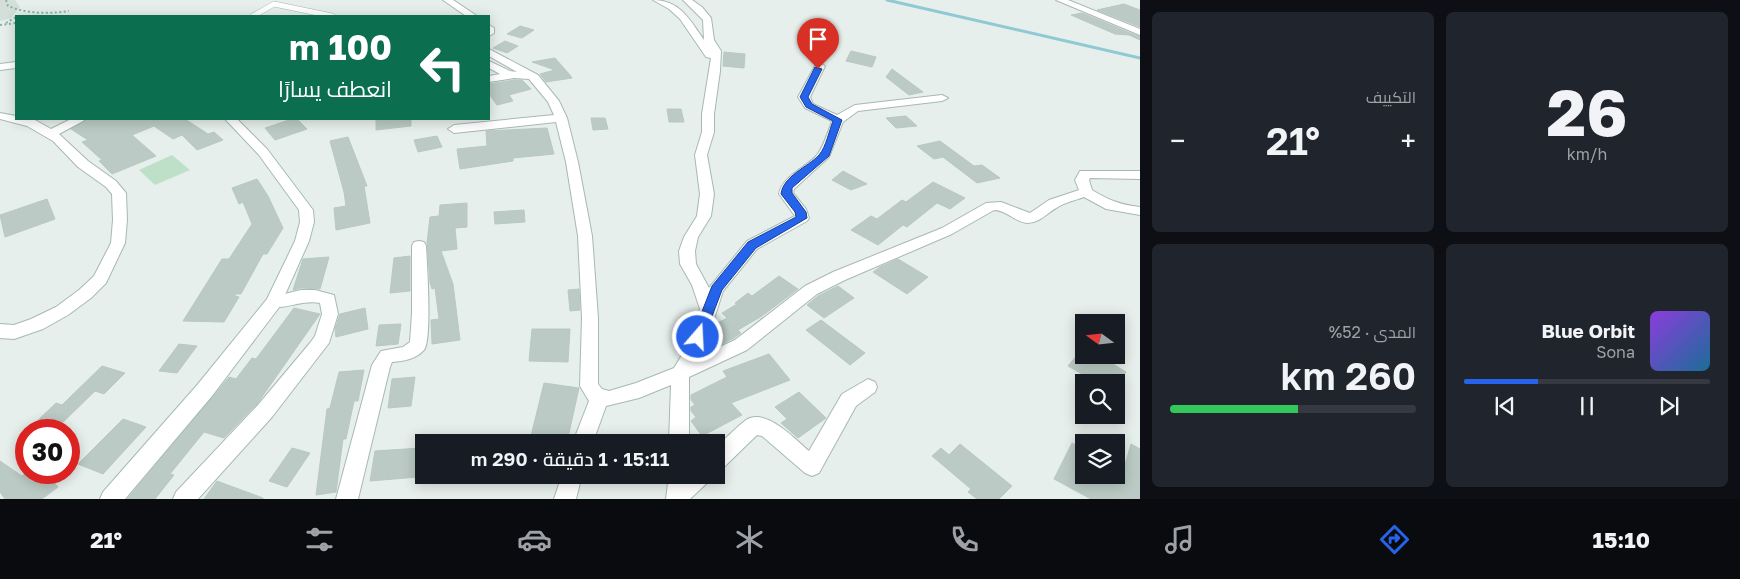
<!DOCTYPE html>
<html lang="ar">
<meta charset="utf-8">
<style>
:root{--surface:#171b24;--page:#20242c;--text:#f1f3f6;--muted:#9ea1a6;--line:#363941;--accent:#2563eb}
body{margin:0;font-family:"Golos Text",Cairo,sans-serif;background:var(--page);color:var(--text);direction:rtl;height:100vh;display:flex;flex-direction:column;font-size:19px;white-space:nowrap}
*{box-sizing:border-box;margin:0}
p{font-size:16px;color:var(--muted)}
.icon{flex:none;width:28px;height:28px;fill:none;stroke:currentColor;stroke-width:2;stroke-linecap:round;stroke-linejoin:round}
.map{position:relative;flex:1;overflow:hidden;direction:ltr}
.side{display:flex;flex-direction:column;gap:12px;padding:12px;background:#0d0f14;width:600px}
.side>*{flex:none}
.banner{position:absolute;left:15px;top:15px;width:475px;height:105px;border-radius:0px;box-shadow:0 2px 12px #0003;direction:rtl;background:#0b6e4f;color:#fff;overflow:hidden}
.needle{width:32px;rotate:285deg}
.tools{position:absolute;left:1075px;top:314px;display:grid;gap:10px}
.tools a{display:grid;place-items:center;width:50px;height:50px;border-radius:0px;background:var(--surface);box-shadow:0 2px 12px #0003;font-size:25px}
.speed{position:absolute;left:15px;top:419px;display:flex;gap:10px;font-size:25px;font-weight:700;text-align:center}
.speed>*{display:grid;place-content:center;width:65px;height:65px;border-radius:50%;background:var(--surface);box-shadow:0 2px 12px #0003;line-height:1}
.speed .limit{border:8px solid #d22;background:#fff;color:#111}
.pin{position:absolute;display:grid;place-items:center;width:42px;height:42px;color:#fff;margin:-51px -21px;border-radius:50% 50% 50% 0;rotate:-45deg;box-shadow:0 0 5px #0007}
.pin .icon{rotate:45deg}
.me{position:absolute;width:55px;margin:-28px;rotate:19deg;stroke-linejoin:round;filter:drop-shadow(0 0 4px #0008)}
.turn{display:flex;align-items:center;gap:18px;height:105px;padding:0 15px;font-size:22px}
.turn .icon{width:65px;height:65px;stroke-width:2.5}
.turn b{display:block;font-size:35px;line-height:42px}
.big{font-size:38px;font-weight:600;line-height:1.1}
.side .card{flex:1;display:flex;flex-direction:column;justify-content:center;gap:8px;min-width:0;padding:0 18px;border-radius:8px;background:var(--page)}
.side .dial{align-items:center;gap:0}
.dial b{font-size:65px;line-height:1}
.song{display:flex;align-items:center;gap:15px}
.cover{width:60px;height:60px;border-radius:8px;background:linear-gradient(135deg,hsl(270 70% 55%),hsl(200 70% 35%))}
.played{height:5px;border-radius:2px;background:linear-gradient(90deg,var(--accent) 30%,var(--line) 30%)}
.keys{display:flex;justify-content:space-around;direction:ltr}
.heat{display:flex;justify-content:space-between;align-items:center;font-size:28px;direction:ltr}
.charge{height:8px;border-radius:4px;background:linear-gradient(90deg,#34c759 52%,var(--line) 0)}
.side .tiles{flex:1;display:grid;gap:12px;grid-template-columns:repeat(2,1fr)}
.trip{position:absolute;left:415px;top:434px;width:310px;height:50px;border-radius:0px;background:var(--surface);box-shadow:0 2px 12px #0003;font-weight:600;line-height:50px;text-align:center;direction:rtl}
.tab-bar{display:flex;height:80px;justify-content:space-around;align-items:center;background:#090b0e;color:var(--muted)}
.tab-bar .icon{width:35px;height:35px}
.tab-bar .current{color:var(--accent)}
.tab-bar b{font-size:22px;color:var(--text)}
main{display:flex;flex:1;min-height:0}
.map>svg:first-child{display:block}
.built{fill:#d4dfda}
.green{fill:#bfe0c8}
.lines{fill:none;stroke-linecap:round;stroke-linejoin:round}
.stream{stroke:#8ec9d4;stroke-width:3}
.building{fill:#bbcac4;stroke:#b8c9c2}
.lane-casing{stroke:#a8b8b2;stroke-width:6}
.street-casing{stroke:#a8b8b2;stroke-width:2}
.secondary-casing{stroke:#a4bbb3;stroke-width:2}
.path{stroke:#86b3a5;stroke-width:2;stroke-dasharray:2 2.5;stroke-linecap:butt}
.lane{stroke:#fff;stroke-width:5}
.street{fill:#fff;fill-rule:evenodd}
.secondary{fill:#fff;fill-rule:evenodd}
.route{fill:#2563eb;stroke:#184099}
</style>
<main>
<section class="side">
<div class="tiles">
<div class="card dial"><b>26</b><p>km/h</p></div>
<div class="card"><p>التكييف</p>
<div class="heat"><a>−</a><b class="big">21°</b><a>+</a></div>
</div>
<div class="card">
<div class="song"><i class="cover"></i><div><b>Blue Orbit</b><p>Sona</p></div></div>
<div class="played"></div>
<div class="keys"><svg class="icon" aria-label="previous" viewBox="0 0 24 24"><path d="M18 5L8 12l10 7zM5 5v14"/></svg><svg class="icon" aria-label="pause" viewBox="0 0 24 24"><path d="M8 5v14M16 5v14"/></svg><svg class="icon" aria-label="next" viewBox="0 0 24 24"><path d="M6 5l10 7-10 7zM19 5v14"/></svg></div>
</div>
<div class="card"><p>المدى · 52%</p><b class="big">260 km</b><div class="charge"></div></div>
</div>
</section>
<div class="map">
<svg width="1140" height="499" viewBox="0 0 1140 499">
<rect width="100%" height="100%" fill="#e6efeb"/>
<polygon class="built" points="0,0 15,0 20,7 11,18 0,21"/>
<polygon class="green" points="172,155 190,170 155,185 139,170"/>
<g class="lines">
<polyline class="stream" points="887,0 1140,58"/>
</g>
<g class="building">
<polygon points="1124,4 1140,10 1140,27 1097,10"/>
<polygon points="1082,13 1140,37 1140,40 1129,35 1115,34 1071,15"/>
<polygon points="520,26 534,30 522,38 507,34"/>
<polygon points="505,41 518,46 507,53 493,48"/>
<polygon points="851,51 876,57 872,67 846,61"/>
<polygon points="724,52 745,54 744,68 723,66"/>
<polygon points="555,58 570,75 572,78 546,82 540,74 555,70 532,62"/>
<polygon points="892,69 923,92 909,95 886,77"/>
<polygon points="514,80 522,80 531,89 509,95 513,101 497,105 489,94 489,84"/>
<polygon points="667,109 681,109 684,122 669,122"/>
<polygon points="906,116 917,126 896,128 886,118"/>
<polygon points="591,118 605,118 608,129 593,130"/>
<polygon points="87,119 185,119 208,134 214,132 223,140 197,150 182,135 173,139 154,126 132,135 156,156 112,174 99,161 102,160 82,142 88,140 71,129"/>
<polygon points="292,119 297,119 307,129 275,140 265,128"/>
<polygon points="376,119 411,119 411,126 376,130"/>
<polygon points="547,128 554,154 513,158 513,161 460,169 457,149 487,146 486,131"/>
<polygon points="437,136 442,147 418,152 414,140"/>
<polygon points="348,137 367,186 364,186 370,223 336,230 334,208 346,206 344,192 330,141"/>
<polygon points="940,141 974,166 982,165 1000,178 977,183 943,157 934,159 917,146"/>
<polygon points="843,171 867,184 851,190 832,180"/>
<polygon points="257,179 268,196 283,228 267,254 263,254 241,294 235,294 235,296 239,297 224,322 183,321 222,259 229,259 252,224 243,202 239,204 232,188"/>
<polygon points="933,182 965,198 950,209 937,203 907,227 903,225 878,245 851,230 871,216 877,219 902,200 906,202"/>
<polygon points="47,199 55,219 5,237 0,215"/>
<polygon points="467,203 467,227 455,228 457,249 441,251 453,284 460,340 432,344 431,320 439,319 435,288 432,289 430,283 427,243 430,217 439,216 440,205"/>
<polygon points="524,210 525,222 495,224 494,212"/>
<polygon points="410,256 410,291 390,293 394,258"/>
<polygon points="329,257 320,289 301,288 293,290 303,259"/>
<polygon points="898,259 928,277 907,294 873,272 880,267"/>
<polygon points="779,276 798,289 762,316 738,330 741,333 734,338 716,347 709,340 714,325 727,318 722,313 737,304 735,303 748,293 752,296"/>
<polygon points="838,286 854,298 824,318 807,305 818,296"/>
<polygon points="579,289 580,310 570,311 568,290"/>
<polygon points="294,308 320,314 257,404 224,438 204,432 170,474 174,475 155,499 127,499 229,377 236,379 252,358 256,359"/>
<polygon points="365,308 368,329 336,337 335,329 340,314"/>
<polygon points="821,320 865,353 850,365 806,330"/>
<polygon points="401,324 398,344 376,346 379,325"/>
<polygon points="532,329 570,329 568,362 529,361"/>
<polygon points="179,344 197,346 177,373 159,371"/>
<polygon points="769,354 790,380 731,403 742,415 702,436 691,421 696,417 691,411 691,407 695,405 691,400 691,395 727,377 723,371"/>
<polygon points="1077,355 1098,355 1126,372 1119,382 1096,382 1068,366"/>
<polygon points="102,366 125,373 104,394 95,391 56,429 36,422 56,403 62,405"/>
<polygon points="364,370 358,401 354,401 346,439 343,439 336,492 316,495 327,409 330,408 339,372"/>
<polygon points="415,377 411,406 388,408 392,379"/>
<polygon points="544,383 579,388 567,442 531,436"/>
<polygon points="799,392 826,418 798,438 781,423 787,419 775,407"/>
<polygon points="123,419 146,427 103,474 78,464"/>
<polygon points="1072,443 1084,449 1084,475 1122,475 1131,444 1140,449 1140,499 1091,499 1054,479"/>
<polygon points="960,444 1012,486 999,499 977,499 968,492 971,489 932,456 941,448 949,455"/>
<polygon points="292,448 310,453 287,487 269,481"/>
<polygon points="421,448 418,477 370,481 375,451"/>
<polygon points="0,461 22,476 27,472 45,472 58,487 42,499 5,499 0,492"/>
<polygon points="217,481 263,498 263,499 204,499"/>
</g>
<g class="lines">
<g class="lane-casing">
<polyline id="lane" points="253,16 274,4 332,16"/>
</g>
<g class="street-casing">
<g id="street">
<polygon points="443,0 453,0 477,16 466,16"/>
<path d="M653,0C680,0 690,20 704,40L703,20L683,0H692L702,7L711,18L714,40L721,51L720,71L714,114V132L707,155L714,194L711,216L698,237L695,251L696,264L709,288L747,241L795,216L779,194C782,176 806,168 817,155C824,146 828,132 832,121L805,108L798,97L816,64L820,63L825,66L810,97L813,104L837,115L855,105L942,95L948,98L942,101L858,111L843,122L829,157L794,189L793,193L806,209L809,218L807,221L757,249L723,291L705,347L700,356L735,340L805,286L833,272L942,228L986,203L1001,202L1030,213L1049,200L1079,190L1075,180L1080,171H1140V179L1090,178L1089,180L1092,190C1108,200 1121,205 1140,207V215L1106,209L1084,197C1076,200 1066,202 1058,207C1048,212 1040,223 1027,223C1015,222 1006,210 994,210L952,234L845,280L817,294L747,350L689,377V442H669L671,385L639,398L606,406L593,442H573L589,401L580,386L582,318L578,236L566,162L556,122L454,133L448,129L454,125L554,115L548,102L529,79L514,78L489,82V76L500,74L489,68V61L510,71L517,72L489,56V49L538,75L559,101L567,118L578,162L592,236L598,318V384L602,389L609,391L636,383L674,368L688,345L700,309L692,285L680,264L679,251L684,237L697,216L700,194L695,155L702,132V114L711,58L706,57L680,19L669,9Z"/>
<polygon points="1056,0 1068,0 1140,29 1140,35"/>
<polygon points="489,25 494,28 494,33 489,36"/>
<polygon points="0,113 16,116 16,119 35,120 51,129 71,119 85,119 83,121 59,134 88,161 116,181 126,193 127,220 125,243 106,283 91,298 68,315 43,329 14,339 0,338 0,324 14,325 31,319 56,307 79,290 94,276 111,243 113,220 112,194 106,187 78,167 53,141 27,126 0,119"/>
<path d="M419,241L424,242L426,246C427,262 432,341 424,350C416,359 404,361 392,362L390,367L358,499H336L372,365L381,351L403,347L410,342L412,313V246L414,242Z"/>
<path d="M301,290H315L334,295L338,314L329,343L272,417L198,499H173L176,492L258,405L310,343L315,336L322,314L320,303C302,299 283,311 268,306L266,302L268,298Z"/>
<path d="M868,379L875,382L877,387L875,392L856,406L819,473L812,476L805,473L762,436L757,435L723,468L716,470V447C726,439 735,428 746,420C765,407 795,439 809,451L842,394Z"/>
<polygon points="562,475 582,475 576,499 554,499"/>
<polygon points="669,475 711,475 708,482 690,499 666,499"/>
</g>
</g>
<g class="secondary-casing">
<g id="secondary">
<polygon points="16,62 16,68 0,70 0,64"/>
<polygon points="225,119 237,119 267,149 313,210 314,222 309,241 280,306 212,396 125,499 100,499 103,492 198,384 267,299 295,241 300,222 299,210 259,155"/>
</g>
</g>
<g class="path">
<path d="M6,0L8,6C28,14 48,14 69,11"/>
<polyline points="6,23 16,17"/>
<polyline points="0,25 16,23"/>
</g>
<use href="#lane" class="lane"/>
<use href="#street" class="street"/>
<use href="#secondary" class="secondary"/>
</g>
<path class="route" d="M815,67L822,69L808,97L812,104L842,120L829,156L792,188V193L806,212L807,218L756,248L722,290L703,340H694L692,337L712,286L748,242L796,217L795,212L781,194C783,176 808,167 819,155C826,147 829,131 833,121L806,107L800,97Z"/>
</svg>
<div class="tools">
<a><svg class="needle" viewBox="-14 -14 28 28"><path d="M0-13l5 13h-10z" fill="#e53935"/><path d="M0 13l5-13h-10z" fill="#9ea1a6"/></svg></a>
<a><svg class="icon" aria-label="search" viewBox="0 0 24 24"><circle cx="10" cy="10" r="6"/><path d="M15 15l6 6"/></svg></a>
<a><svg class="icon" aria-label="layers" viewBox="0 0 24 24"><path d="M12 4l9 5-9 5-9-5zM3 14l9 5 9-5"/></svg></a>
</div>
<div class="speed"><div class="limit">30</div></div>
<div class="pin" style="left:818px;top:69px;background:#d93025"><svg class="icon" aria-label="arrive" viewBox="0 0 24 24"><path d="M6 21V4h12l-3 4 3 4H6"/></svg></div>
<svg class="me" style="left:698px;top:337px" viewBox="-20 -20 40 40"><circle r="17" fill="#2563eb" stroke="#fff" stroke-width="3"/><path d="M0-11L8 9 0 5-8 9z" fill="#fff"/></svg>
<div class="trip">15:11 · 1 دقيقة · 290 m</div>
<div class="banner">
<div class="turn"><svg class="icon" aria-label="left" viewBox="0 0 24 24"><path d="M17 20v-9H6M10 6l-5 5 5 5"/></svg><div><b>100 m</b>انعطف يسارًا</div></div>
</div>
</div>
</main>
<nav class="tab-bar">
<b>15:10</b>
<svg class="icon current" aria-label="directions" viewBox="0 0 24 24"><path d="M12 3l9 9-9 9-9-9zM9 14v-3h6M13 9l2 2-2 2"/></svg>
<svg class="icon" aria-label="music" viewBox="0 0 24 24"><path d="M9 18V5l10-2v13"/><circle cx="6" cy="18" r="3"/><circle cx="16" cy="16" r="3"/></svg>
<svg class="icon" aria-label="phone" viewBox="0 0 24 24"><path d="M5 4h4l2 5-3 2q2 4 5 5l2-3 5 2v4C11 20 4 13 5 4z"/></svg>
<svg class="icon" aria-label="climate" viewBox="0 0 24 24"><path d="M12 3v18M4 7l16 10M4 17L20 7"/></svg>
<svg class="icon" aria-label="car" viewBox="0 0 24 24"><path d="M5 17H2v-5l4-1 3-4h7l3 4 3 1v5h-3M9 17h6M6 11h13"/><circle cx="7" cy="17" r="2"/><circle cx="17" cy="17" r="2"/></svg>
<svg class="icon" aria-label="filters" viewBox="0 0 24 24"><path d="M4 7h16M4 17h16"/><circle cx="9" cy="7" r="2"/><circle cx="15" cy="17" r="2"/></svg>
<b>21°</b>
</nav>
